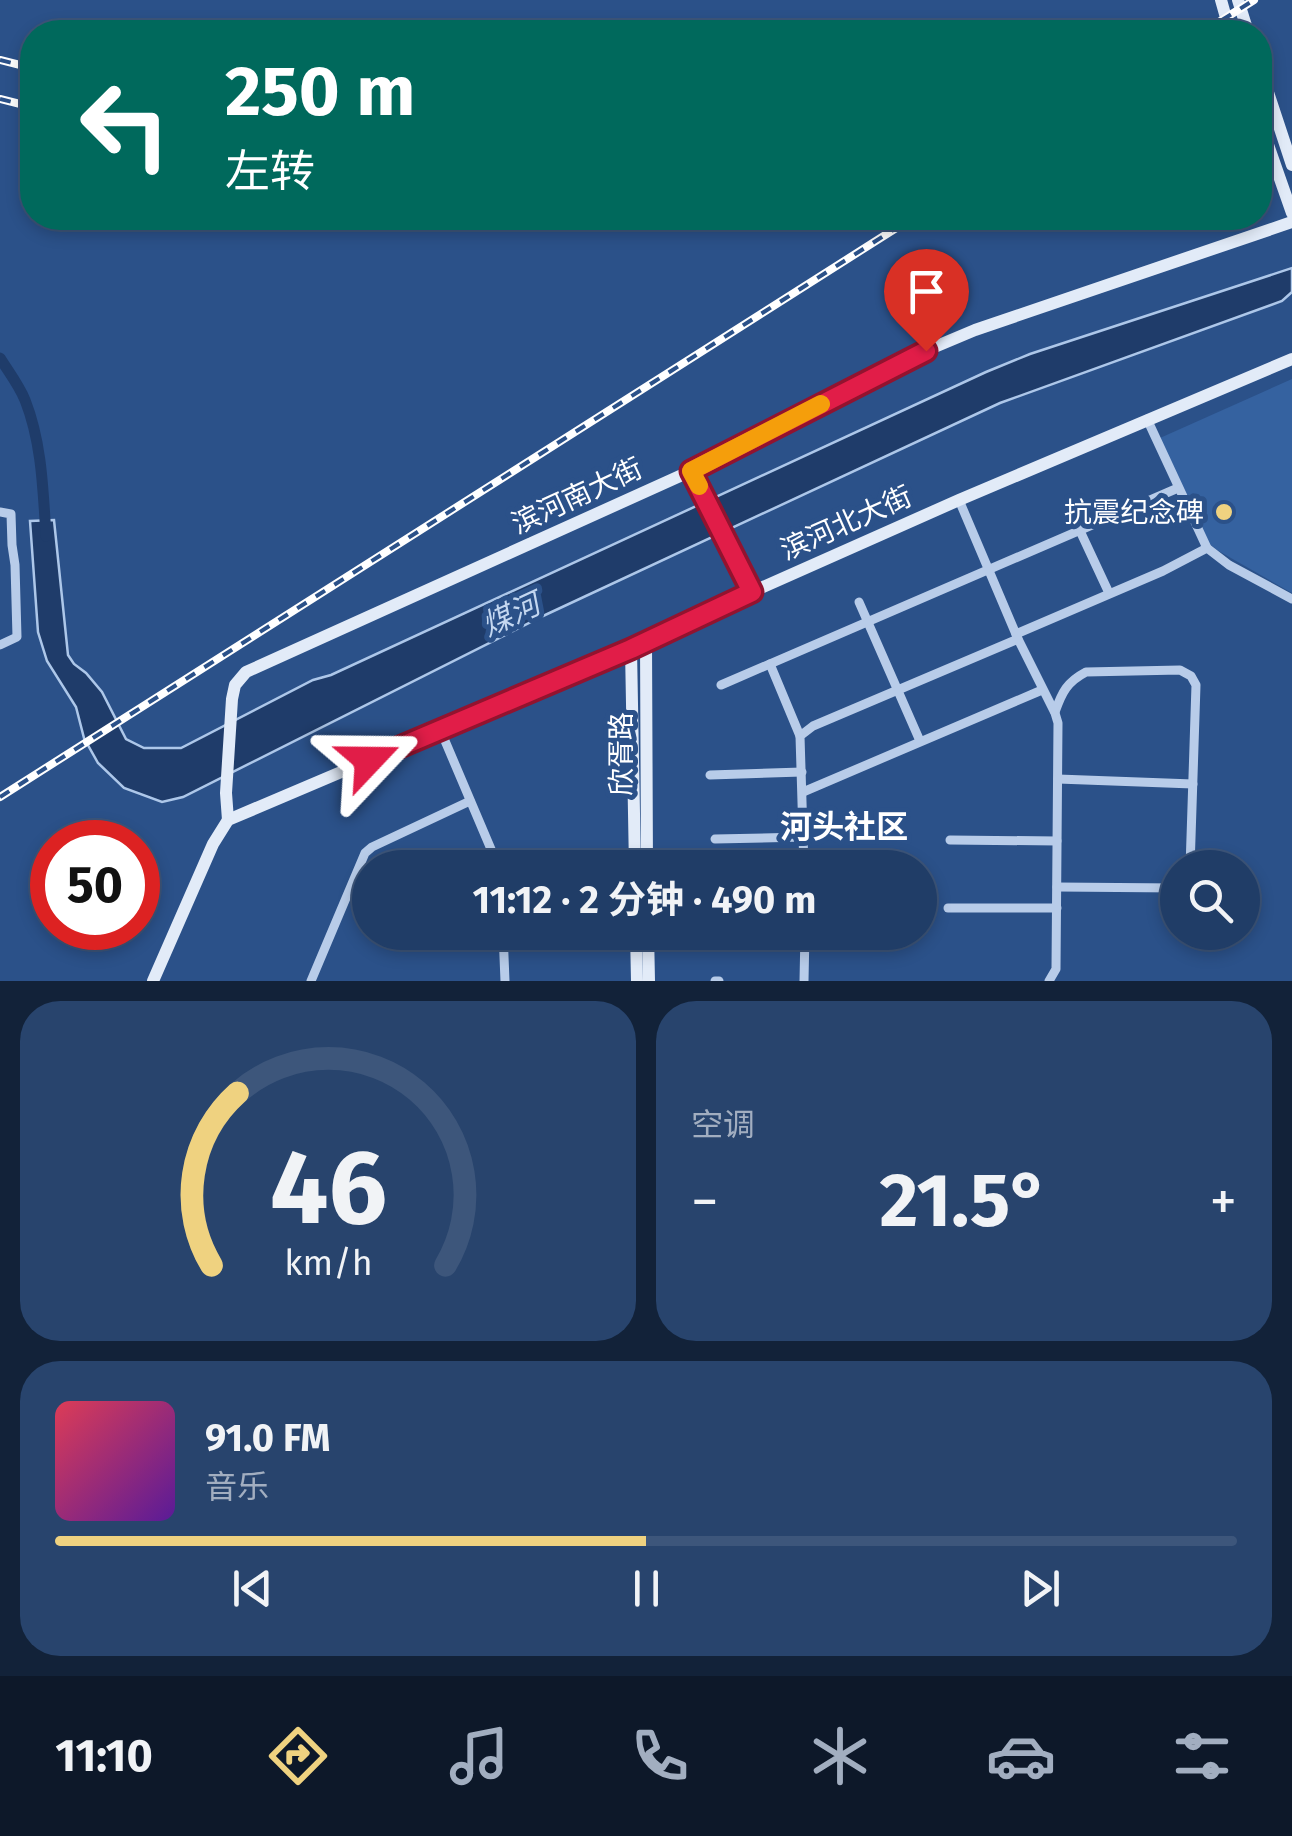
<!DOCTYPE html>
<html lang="zh">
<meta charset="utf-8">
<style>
:root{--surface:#203d67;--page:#28446d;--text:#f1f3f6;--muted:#a2aec0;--line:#3d567b;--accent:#efd280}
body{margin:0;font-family:"Fira Sans","Noto Sans SC",sans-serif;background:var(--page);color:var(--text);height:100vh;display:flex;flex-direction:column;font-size:38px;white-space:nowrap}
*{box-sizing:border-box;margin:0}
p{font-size:32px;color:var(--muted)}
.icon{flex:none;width:55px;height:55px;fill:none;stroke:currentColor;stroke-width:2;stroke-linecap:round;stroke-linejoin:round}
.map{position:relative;height:981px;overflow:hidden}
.drawer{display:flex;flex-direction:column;gap:20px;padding:20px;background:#122239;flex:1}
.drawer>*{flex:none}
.hud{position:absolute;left:20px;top:20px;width:1252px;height:210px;border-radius:40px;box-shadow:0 5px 15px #0003,0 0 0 2px var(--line);background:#00695c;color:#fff;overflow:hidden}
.fabs{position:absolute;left:1160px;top:850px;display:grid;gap:20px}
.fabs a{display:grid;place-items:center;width:100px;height:100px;border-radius:50%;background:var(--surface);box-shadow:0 5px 15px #0003,0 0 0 2px var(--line);font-size:50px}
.speed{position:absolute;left:30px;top:820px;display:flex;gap:20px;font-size:50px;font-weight:700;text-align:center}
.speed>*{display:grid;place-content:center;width:130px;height:130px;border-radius:50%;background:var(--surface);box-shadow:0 5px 15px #0003,0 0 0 2px var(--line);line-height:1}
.speed .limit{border:15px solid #d22;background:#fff;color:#111}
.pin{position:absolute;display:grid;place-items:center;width:85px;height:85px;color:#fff;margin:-102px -42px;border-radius:50% 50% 50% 0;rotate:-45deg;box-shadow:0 0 10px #0007}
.pin .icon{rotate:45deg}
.me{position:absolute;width:110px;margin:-55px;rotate:67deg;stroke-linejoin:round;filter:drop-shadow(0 0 8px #0008)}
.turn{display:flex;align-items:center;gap:35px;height:210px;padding:0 40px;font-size:45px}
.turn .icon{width:130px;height:130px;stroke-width:2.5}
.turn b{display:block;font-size:70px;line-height:85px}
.big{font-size:75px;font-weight:700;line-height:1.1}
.drawer .tile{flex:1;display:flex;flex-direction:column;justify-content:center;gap:15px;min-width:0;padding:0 35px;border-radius:40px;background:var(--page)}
.drawer .dial{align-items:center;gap:0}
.dial svg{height:260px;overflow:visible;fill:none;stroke:var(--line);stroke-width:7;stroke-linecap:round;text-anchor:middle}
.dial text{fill:var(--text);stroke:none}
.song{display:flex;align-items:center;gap:30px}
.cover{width:120px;height:120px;border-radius:15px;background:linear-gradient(135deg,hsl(350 70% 55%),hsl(270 70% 35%))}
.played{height:10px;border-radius:5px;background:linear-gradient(90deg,var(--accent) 50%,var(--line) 50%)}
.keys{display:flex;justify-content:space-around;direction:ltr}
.heat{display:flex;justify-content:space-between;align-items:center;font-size:55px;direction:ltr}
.drawer .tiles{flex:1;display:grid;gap:20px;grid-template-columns:1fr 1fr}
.tile:last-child{grid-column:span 2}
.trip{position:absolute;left:352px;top:850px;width:585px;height:100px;border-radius:50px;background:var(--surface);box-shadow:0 5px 15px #0003,0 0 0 2px var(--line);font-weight:700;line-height:100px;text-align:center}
.tabs{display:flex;height:160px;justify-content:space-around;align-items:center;background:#0d1829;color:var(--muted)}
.tabs .icon{width:70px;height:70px}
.tabs .on{color:var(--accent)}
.tabs b{font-size:45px;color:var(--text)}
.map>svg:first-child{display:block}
.green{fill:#3562a0}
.water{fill:#1f3c6a;stroke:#adc7e9;stroke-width:2.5}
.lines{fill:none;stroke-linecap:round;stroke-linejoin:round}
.canal{stroke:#1f3c6a;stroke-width:11}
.street{stroke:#b8cce9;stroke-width:9}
.secondary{stroke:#e2ebf8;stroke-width:12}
.rail-casing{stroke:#fff;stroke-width:8}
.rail{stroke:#2b5189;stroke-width:4;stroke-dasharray:11;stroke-linecap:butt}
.route-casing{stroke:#92132f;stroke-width:25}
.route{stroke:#e11d48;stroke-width:18}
.slow{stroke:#f59e0b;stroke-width:18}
.poi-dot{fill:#efd280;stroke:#2b5189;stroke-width:4}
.labels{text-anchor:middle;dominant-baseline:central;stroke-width:10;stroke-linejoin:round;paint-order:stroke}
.street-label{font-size:28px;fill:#fff;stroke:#2b5189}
.poi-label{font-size:28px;fill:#fff;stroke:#2b5189;text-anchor:end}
.water-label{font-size:30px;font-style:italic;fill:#c4d7f0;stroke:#2b5189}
.quarter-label{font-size:32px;font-weight:bold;fill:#fff;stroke:#2b5189}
</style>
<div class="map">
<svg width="1292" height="981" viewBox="0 0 1292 981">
<rect width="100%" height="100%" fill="#2b5189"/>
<polygon class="green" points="1292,379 1292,593 1217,550 1207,542 1160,438"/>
<polygon class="water" points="1292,268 1292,292 1282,301 1000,403 543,616 183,797 162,802 124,788 98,763 84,738 76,707 47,661 38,632 30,521 54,520 68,655 74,664 86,673 102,692 126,739 144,748 181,748 313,680 331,675 986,372 1030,354"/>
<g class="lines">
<path class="canal" d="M0,358C8,371 19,385 25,400C42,443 43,490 46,536"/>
<g class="street">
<polyline points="1147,419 1207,548 1229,565 1292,599"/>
<polyline points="959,500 1018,639 1055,713 1058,723 1056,969 1049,981"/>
<polyline points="1067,503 1109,593"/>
<polyline points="0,512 11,514 12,545 15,565 17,637 0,645"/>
<polyline points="859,602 920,741"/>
<polyline points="1016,634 1163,571 1207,548"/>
<polyline points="770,664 800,736"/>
<polyline points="721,685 1178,488"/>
<path d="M1055,712C1062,692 1067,682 1086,672L1180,670L1191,676L1196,685L1190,868"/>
<polyline points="440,729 499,868"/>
<polyline points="710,775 802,772"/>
<polyline points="1058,779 1193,784"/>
<polyline points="803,792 1042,690"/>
<polyline points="715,839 804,837"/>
<polyline points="950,840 1057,841"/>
<polyline points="804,868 800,736 813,726 1018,639"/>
<polyline points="1057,887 1178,888"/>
<polyline points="948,908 1057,908"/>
<polyline points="503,932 505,981"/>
<polyline points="311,981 365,853 372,847 470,801"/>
<polyline points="715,981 719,981"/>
<polyline points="804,981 805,932"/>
</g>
<g class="secondary">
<polyline points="1221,0 1230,32"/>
<polyline points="1238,0 1248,32"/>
<polyline points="1260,68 1292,165"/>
<polyline points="1260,122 1292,213"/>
<polyline points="691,471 752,592"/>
<polyline points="646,641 647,868"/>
<polyline points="631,649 635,868"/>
<polyline points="228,820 226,793 232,699 235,685 246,672 691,471 925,351 975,330 1292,222"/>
<polyline points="636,932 637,981"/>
<polyline points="648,932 649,981"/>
<polyline points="153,981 213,844 228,820 631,649 752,592 959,500 1292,359"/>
</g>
<g class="rail-casing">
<g id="rail">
<polyline points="1203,32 1254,0"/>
<polyline points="0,60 32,68"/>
<polyline points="0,99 32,107"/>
<path d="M522,218C561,226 606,222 645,218"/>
<polyline points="0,797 912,218"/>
</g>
</g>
<use href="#rail" class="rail"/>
</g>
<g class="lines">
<g class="route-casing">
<polyline id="route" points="369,760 631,649 752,592 691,471 926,351"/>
</g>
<use href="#route" class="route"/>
<polyline class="slow" points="699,486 691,471 821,404"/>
</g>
<circle class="poi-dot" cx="1224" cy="512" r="10"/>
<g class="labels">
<g class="street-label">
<text transform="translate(577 496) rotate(-25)">滨河南大街</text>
<text transform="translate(846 523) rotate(-24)">滨河北大街</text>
<text transform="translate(621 754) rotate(-90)">欣胥路</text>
</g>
<g class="poi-label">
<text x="1204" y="512">抗震纪念碑</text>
</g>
<g class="water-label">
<text transform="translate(511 615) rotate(-25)">煤河</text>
</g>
<g class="quarter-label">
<text x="844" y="827">河头社区</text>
</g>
</g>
</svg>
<div class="fabs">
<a><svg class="icon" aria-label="search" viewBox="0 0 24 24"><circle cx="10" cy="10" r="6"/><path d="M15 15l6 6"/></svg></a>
</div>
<div class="speed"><div class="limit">50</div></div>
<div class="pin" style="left:926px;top:351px;background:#d93025"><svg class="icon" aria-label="arrive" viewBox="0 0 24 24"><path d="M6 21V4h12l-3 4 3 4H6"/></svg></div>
<svg class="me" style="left:369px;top:760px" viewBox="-20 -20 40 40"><path d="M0-17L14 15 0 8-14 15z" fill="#e11d48" stroke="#fff" stroke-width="4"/></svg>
<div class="trip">11:12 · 2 分钟 · 490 m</div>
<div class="hud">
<div class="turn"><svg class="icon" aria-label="left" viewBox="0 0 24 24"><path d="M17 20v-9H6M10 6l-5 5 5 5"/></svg><div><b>250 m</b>左转</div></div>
</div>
</div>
<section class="drawer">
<div class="tiles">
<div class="tile dial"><svg viewBox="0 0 100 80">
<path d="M14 69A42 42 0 1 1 86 69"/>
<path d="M14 69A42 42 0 0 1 22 16" stroke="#efd280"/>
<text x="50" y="56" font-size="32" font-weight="700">46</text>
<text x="50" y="72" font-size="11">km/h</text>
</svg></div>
<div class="tile"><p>空调</p>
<div class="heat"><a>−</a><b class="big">21.5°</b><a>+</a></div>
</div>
<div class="tile">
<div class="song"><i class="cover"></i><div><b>91.0 FM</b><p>音乐</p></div></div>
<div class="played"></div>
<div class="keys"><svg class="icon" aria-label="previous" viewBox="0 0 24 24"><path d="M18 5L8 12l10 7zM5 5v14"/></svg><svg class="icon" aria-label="pause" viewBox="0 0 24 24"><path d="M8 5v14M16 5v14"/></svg><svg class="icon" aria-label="next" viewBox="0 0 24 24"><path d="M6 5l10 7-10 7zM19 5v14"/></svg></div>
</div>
</div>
</section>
<nav class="tabs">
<b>11:10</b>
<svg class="icon on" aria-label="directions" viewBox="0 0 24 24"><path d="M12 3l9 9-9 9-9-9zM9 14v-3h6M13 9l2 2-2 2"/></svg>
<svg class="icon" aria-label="music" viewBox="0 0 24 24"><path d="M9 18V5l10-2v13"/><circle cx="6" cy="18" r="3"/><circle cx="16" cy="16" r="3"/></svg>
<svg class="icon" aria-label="phone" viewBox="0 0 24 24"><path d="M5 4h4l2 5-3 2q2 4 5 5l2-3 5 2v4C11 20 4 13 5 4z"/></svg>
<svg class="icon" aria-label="climate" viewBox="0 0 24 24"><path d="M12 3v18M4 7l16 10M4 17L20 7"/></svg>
<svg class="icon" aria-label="car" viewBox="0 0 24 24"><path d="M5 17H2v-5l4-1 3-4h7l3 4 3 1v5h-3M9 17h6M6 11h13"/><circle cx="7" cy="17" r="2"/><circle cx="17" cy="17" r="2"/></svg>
<svg class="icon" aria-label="filters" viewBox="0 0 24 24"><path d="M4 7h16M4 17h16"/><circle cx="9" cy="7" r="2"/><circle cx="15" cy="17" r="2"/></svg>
</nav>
